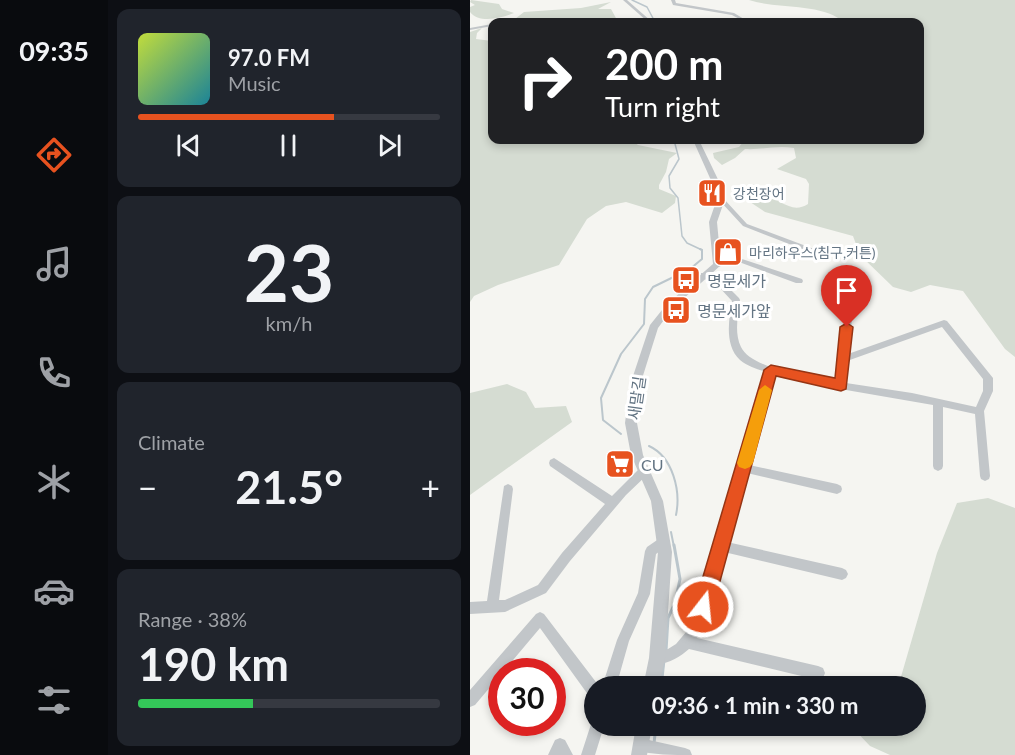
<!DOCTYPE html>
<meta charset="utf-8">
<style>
:root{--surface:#171b24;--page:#20242c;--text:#f1f3f6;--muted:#9ea1a6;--line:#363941;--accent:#e7521f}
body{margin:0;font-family:Lato,"Noto Sans KR",sans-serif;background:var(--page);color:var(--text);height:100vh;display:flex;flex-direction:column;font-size:22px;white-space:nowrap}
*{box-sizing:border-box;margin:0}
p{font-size:20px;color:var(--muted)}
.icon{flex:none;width:33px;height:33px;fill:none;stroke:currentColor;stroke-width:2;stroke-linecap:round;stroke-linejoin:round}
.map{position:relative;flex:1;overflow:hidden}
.sheet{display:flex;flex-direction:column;gap:9px;padding:9px;background:#0d0f14;width:362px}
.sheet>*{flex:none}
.guide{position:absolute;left:18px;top:18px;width:436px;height:126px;border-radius:12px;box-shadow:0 3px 9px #0003;background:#202124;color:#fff;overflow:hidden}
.speed{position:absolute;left:18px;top:658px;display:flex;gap:12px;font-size:30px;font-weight:700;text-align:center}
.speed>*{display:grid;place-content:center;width:78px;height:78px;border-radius:50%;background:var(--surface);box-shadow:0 3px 9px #0003;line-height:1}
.speed .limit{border:9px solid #d22;background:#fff;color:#111}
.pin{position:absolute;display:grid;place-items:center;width:51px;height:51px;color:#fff;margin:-62px -26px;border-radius:50% 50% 50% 0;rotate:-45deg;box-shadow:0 0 6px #0007}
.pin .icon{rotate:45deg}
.me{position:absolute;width:66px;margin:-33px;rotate:16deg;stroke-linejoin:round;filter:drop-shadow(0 0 4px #0008)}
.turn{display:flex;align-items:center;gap:21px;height:126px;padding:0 18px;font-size:27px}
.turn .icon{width:78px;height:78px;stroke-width:2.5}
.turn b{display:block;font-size:42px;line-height:51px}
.big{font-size:45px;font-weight:700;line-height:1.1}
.sheet .widget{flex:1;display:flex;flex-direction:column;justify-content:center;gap:9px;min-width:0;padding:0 21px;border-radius:12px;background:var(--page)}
.sheet .dial{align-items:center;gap:0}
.dial b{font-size:78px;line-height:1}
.song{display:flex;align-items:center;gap:18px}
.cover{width:72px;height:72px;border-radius:9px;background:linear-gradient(135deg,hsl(70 70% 55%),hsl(190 70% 35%))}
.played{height:6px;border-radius:3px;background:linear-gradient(90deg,var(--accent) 65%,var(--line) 65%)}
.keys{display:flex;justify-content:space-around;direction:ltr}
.heat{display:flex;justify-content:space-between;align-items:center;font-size:33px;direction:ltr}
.charge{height:9px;border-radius:4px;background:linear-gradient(90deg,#34c759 38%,var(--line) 0)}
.trip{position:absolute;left:114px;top:676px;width:342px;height:60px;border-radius:30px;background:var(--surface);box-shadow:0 3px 9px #0003;font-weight:700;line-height:60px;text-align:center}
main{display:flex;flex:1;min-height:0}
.menu{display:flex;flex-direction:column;width:108px;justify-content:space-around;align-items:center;background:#090b0e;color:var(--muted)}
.menu .icon{width:42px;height:42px}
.menu .current{color:var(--accent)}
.menu b{font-size:27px;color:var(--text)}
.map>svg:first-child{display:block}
.green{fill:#d5dcd2}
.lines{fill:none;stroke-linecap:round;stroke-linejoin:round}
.stream-far2{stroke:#bbc6cc;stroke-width:1.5}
.stream-far1{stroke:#bbc6cc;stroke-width:2}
.stream{stroke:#bbc6cc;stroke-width:3}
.minor{fill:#c2c6c9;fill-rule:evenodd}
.tertiary{fill:#c2c6c9;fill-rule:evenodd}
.route{fill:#e7521f;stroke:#963514;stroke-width:1.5}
.slow{fill:#f59e0b}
.labels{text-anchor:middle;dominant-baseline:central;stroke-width:6;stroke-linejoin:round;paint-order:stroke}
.far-poi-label{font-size:14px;fill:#637483;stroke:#fff;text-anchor:start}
.poi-label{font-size:16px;fill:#637483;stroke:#fff;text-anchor:start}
.street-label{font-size:16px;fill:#637483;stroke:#fff}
</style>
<main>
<nav class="menu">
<b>09:35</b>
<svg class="icon current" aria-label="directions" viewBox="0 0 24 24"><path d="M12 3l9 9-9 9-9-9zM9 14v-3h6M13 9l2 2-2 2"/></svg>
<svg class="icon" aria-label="music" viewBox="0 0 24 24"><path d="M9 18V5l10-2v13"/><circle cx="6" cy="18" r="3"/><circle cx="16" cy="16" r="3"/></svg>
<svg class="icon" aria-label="phone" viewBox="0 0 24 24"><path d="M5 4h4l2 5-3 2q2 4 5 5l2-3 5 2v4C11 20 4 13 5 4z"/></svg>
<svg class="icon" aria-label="climate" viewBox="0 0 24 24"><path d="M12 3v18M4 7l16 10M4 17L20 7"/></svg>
<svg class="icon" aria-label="car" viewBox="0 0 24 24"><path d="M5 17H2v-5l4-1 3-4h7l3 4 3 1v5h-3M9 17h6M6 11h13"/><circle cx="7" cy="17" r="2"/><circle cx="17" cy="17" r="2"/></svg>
<svg class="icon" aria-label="filters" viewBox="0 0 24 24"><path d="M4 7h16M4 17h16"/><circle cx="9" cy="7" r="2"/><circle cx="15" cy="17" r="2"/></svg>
</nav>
<section class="sheet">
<div class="widget">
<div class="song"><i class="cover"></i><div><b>97.0 FM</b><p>Music</p></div></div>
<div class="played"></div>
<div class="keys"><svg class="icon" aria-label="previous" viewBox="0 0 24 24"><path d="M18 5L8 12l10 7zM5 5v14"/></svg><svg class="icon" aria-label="pause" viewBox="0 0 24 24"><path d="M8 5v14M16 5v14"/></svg><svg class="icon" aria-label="next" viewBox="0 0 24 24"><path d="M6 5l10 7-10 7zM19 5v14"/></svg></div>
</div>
<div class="widget dial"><b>23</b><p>km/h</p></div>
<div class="widget"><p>Climate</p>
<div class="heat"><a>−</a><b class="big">21.5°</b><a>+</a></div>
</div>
<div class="widget"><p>Range · 38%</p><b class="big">190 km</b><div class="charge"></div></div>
</section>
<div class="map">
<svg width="546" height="755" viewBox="0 0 546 755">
<rect width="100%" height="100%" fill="#f5f5f1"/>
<g class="green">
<path d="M1,0L29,4L32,9L44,13C32,18 9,24 0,12V7L5,5L0,2Z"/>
<path d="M279,0H545V357L535,349L493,291L460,285L441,292L423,287L390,255L383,236L295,212L277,200L281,185L287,184L295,197C311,198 321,215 338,204L339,184L336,179L307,169L326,158L324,148C306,145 293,150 275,149L265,158L252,165L244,158L243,153L269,147L275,140H450V22H369L371,20C349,3 305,9 279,0Z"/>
<polygon points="141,2 128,9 141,9 147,20 144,22 46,22 45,19 54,12 111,8"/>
<polygon points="12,28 7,33 6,39 22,41 22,140 164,140 164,142 168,145 207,153 199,159 196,172 189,185 189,189 206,196 205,203 192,213 156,202 136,206 117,219 89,265 28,285 4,296 0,302 0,32"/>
<polygon points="37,384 56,392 65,408 96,406 102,422 0,495 0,393"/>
<polygon points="518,498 545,508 545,755 420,755 400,746 381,726 446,726 446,687 428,687 467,553 487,503"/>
</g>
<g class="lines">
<g class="stream-far2">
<polyline points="162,0 177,7 185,22"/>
<polyline points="204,140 209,159 199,176 200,188 208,198 212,236 217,243 232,250"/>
</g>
<g class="stream-far1">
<polyline points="151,434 133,420 131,398 151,354 174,324 175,299 183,287 220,269 232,259 232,250 230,249"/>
<path d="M179,446C203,457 211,491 206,515"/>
<polyline points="201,532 204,547"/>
</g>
<g class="stream">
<polyline points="196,651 198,618 205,603 210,579 204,545"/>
<polyline points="191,687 194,660"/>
<polyline points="184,743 186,726"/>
</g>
<g class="minor">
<polygon points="201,0 205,0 206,3 264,13 279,22 275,22 262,15 203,5"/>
<polygon points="22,24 22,26 0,30 0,28"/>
<polygon points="252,198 254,199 277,224 352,252 351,254 345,254 273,226 250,201 250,199"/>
<polygon points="269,258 332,279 333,281 332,283 326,283 269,262 247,267 243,265 244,263"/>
<path d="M231,273C246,273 259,288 269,298L270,300C268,315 264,333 271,347C281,369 344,378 367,382L375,311L379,308L383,311L378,354L474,320L477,321L523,378V391L514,411L520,476L519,479L515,481L511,479L510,476L505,414L473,407V466L472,469L468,471L464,469L463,466V405L353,386L304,375L279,465L367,484L371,486L372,489L371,492L367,494L277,473L257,542L372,568L376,570L378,574L376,578L372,580L254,552L233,628L227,638L348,666L353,668L355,673L353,678L348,680L219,649C210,657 194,667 182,663L180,658L182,653L198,649L206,644L222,625L296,372C287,369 277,366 270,360C254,345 259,319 262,301L249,287L231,277ZM472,327L513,379V391L506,407L442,393L376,383L377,361Z"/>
<polygon points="84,458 142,496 170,468 174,466 178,468 179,471 178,474 156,495 100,561 76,593 35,612 0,614 0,602 17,601 34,486 38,484 42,486 43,489 29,600 35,600 68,585 92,553 135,504 80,466 79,463 80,460"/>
<polygon points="193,536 197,538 199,542 197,546 186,554 180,594 159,641 146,687 132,687 147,640 168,593 175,551 177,547"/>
<polygon points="70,612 74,614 129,686 124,687 124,698 119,696 70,628 5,705 0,707 0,690 66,614"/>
<polygon points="124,720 124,726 134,726 125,755 111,755 122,721"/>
<polygon points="90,738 95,740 103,755 78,755 85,740"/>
<path d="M170,738L215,748L220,750L222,755C203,755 183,755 165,750L163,745L165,740Z"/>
</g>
<g class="tertiary">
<polygon points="153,0 157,0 182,22 178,22"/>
<polygon points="223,140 229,140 256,196 247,222 251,265 202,309 188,328 170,385 167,423 173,455 193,501 202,552 195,658 189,687 173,687 179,658 188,552 181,501 161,455 155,423 160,385 180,325 196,305 243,264 239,222 248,196"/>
<polygon points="166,726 182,726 177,755 161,755"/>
</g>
</g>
<polygon class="route" points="377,323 383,327 376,389 371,391 306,376 243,607 240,614 233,617 227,614 224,607 294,370 301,365 365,378 370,327"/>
<polygon class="slow" points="295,385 302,390 283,463 280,467 275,469 269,467 267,463 289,390"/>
<defs>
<g id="restaurant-square" transform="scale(1.5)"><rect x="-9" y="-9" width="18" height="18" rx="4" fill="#e7521f" stroke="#fff"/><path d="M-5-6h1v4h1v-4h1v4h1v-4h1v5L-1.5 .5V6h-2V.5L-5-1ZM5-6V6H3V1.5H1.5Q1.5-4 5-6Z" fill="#fff"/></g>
<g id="shop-square" transform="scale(1.5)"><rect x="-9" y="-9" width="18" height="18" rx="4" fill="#e7521f" stroke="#fff"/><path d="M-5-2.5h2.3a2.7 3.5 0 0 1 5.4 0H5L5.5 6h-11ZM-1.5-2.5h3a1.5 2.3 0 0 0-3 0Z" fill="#fff"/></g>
<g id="bus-square" transform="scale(1.5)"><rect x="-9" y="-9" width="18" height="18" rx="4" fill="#e7521f" stroke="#fff"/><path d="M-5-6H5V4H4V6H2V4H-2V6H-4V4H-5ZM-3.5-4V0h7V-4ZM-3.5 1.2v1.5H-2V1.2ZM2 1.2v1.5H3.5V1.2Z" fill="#fff"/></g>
<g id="supermarket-square" transform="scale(1.5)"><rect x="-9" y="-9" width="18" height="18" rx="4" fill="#e7521f" stroke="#fff"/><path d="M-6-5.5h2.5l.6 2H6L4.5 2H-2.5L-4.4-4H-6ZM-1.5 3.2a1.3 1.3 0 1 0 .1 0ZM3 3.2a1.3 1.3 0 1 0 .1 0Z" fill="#fff"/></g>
</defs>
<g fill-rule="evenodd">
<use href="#restaurant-square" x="242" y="193"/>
<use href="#shop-square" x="258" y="252"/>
<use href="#bus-square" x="216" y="280"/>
<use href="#bus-square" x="206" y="310"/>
<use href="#supermarket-square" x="150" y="464"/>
</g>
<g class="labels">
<g class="far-poi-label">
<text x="263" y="193">강천장어</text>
<text x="279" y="252">마리하우스(침구,커튼)</text>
</g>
<g class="poi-label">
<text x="237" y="280">명문세가</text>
<text x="227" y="310">명문세가앞</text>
<text x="171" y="464">CU</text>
</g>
<g class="street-label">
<text transform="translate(166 398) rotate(-82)">새말길</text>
</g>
</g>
</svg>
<div class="speed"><div class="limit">30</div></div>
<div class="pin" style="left:377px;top:327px;background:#d93025"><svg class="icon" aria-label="arrive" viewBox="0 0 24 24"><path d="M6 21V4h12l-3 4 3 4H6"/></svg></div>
<svg class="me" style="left:233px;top:607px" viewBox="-20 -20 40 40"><circle r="17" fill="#e7521f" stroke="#fff" stroke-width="3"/><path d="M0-11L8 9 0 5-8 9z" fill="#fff"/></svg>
<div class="trip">09:36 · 1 min · 330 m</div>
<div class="guide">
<div class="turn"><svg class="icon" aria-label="right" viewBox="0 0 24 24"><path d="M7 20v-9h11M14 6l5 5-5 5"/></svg><div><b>200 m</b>Turn right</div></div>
</div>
</div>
</main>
